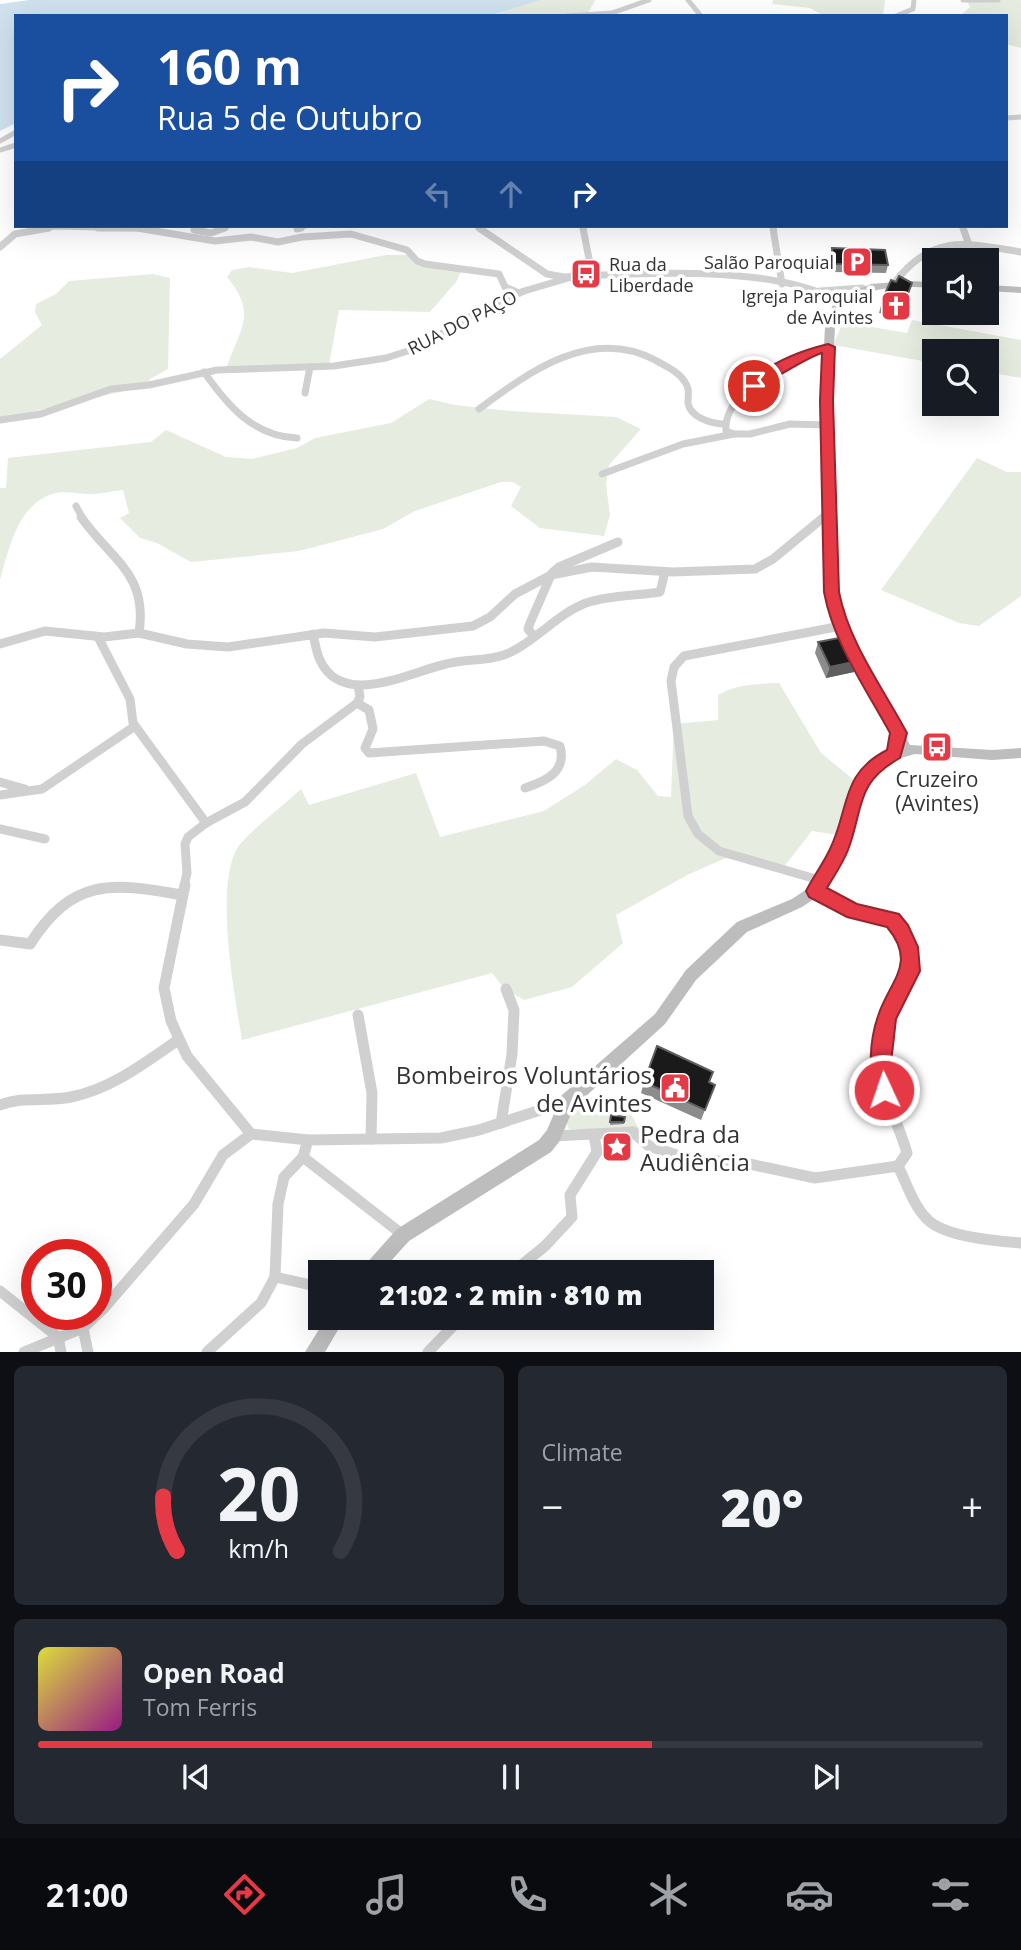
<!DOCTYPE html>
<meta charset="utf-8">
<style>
:root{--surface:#171b24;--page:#242831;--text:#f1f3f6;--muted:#9ea1a6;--line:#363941;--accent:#e63946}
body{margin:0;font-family:"Open Sans",sans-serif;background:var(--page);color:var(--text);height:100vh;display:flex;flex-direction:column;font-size:26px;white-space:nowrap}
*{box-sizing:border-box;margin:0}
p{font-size:23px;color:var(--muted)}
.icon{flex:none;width:38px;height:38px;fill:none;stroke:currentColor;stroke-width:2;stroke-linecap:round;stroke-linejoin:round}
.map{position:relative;height:1352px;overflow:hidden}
.sheet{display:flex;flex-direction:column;gap:14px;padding:14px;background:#0d0f14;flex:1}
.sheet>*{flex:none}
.banner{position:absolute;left:14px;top:14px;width:994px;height:214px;border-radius:0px;box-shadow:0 7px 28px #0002;background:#1a4fa0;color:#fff;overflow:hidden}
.controls{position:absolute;left:922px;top:248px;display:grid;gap:14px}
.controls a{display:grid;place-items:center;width:77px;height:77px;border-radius:0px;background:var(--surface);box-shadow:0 7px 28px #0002;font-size:35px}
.speed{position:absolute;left:21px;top:1239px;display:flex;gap:14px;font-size:35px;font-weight:700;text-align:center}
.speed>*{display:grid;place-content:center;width:91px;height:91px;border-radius:50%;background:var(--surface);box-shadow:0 7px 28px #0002;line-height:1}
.speed .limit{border:10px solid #d22;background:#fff;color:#111}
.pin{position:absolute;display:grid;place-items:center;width:60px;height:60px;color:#fff;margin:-30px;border:4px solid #fff;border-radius:50%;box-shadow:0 2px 7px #0007}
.me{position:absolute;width:77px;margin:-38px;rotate:357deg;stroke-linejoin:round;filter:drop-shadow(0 0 5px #0008)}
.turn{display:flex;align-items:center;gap:24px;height:147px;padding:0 28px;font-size:32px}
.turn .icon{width:91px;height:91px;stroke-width:2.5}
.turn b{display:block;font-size:49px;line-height:60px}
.lanes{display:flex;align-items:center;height:66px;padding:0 28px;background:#0003;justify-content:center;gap:35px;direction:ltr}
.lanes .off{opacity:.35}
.big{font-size:52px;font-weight:800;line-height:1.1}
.sheet .card{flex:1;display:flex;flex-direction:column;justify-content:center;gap:10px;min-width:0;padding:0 24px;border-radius:10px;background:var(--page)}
.sheet .dial{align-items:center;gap:0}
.dial svg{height:182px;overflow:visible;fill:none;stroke:var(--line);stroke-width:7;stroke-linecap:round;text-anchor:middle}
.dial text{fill:var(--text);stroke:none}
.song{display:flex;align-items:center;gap:21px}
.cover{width:84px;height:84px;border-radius:10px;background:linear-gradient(135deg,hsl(60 70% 55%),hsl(310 70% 35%))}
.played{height:7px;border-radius:4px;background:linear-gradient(90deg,var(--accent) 65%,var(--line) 65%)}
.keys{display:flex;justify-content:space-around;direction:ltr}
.heat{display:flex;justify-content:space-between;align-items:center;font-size:38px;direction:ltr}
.sheet .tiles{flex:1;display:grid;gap:14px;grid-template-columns:1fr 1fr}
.card:last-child{grid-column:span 2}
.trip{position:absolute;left:308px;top:1260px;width:406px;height:70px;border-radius:0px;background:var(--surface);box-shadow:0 7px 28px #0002;font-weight:800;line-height:70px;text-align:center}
.menu{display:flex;height:112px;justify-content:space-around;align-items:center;background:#090b0e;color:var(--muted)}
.menu .icon{width:49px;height:49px}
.menu .on{color:var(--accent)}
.menu b{font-size:32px;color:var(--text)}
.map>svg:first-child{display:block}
.green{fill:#e6ecdf}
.water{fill:#cfe2ee}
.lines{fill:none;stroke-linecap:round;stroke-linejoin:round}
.street-far3{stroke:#d0d0d0;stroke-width:5}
.street-far2{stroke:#d0d0d0;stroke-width:7}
.street-far1{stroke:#d0d0d0;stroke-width:9}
.street{stroke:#d0d0d0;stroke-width:11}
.secondary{fill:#bdbdbd;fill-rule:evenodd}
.wall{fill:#8c8c8c}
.shaded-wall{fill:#5f5f5f}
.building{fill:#1a1a1a;stroke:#5f5f5f;stroke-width:2}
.route{fill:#e63946;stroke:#96252e;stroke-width:2}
.labels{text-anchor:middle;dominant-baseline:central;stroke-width:7;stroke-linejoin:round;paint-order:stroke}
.far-poi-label{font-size:18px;fill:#333;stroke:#fff;text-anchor:end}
.far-street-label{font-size:18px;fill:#333;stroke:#fff}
.poi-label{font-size:21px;fill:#333;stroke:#fff}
.near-poi-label{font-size:24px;fill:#333;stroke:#fff;text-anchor:end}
</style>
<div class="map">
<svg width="1021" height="1352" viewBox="0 0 1021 1352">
<rect width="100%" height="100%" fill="#fff"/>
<g class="green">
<polygon points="535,0 594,0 595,1 586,16 492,16"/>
<polygon points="773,0 885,0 883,16 824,16 810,8 772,4"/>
<polygon points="966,0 1021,0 1021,48 1006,44 1006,16 953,16 961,15 970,7"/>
<path d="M386,255H414L418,263L463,268L456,282L430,312L339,310L329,365L226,369C240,328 258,314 227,277L232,270L249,267L292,273Z"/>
<polygon points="153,274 170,278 168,369 150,379 147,386 0,419 0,359 42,325 35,312 36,304 56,294 69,281"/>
<polygon points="912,320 1021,340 1021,378 987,372 987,352 934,352 934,363 833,345 843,322 907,333"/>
<path d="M429,399L455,405L510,411L616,417L641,429L609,465L606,484L610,515L604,536L540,528L511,506L521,487L513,482H501L415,511L383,529L299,551L191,562L157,543L140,538L120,518L129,513L123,490C112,491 101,494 90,494C78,494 64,490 52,494C17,506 9,549 0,580V488H6L8,458L151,442L166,430L226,457L252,459L297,448L315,438L391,423Z"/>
<polygon points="977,458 1007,472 1021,472 1021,596 979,626 959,623 881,590"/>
<path d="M779,683L821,753L854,780L839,835L812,831L783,868L726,858L687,875L616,915L623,943L572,987L524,1000L504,988L492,973L242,1040C235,997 212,877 241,843C258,824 282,807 301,789L309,805L416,773L440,837L544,811L585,785L616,759L637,770L658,796L671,797L674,724L718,720V695C736,684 758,684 779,683Z"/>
<polygon points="587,1095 632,1116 642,1134 569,1129 566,1122 582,1096"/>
</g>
<polygon class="water" points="29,0 540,0 489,16 16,16 16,123 0,131 0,4"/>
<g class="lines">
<g class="street-far3">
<polyline points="688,0 701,16"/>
<polyline points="963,0 998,0"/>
<polyline points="567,16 612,13 649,0"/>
<polyline points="896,16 913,9 914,0"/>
<polyline points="1006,118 1021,117"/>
<polyline points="0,141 16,132"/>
<polyline points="0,150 16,145"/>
<polyline points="477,226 482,229"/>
<polyline points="583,226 584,229"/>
<polyline points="773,226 774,229"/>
<polyline points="962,226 963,229"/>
<polyline points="40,229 52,227 145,229"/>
<polyline points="195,229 198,227"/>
<polyline points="222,229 228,226"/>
<polyline points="297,229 306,226"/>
</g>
<g class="street-far2">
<polyline points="98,228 137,228 215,241 251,237 278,242 302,237 351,234 407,250 417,261 425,264 499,274 505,287 519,293"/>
<polyline points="197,228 194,230 211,233 225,228"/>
<path d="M479,228L547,274L564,277C639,273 772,264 838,301"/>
<polyline points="583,228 592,274"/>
<polyline points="773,228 782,284"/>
<polyline points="963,228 969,245"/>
<polyline points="297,229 301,228"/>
<polyline points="0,247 15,234 49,228"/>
<path d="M895,282C933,233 966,243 1021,252"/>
<polyline points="820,291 862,288"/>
<path d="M204,372C228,406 253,436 297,438"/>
<polyline points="305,393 310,367"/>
<path d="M479,409C529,372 591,326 655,360C665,366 678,371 685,382C690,389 688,395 688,403C690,417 710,423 722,424"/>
<polyline points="0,420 41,414 111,389 149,385 217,370 334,366 386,358 417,348 481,310 524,291 572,277"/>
<path d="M734,434L726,431C722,390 795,359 828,347"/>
<polyline points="602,474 683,444 734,434 750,434 790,424 828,425"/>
<polyline points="76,506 83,519"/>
<polyline points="822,519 829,513"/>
</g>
<g class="street-far1">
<path d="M81,517C111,560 148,573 139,633"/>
<polyline points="552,573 559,567 618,542"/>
<path d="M313,634C315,642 316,652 320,660C342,709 410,672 446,664C467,658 489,662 509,653C537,640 557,614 586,603C609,595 636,596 660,592L665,572"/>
<polyline points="533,635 528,629 530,623 551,575"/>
<polyline points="98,637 130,699 133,723 206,823"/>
<polyline points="0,644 45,631 104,637 139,633 187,644 228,647 324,633 375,637 473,626 490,617 515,594 551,575 592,567 673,572 755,569 773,559 824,517"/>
<path d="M357,703L369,710L373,729L365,748L369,753L544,741L560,746C567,772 546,781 525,788"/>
<polyline points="0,782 25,789"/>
<polyline points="0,795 42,789 135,726"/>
<polyline points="0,829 45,839"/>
<polyline points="823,881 719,851 698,834 688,816 671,681 674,667 684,656 841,626"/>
<polyline points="184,886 187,873 185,844 188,837 206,823 245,802 302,744 357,703 360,697 358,685"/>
</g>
<g class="street">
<polyline points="185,885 164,988 171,1021 187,1056 251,1134"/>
<path d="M815,891L854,911L892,920C929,965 902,975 887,1017C883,1030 881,1052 881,1065C882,1096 899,1124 907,1153L898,1166"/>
<path d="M0,940L30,944C72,878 111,882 182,895"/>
<polyline points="358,1015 372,1093 371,1139"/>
<path d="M0,1105C23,1096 47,1102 71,1097C111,1089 145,1063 178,1040"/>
<polyline points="501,1123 512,1054 514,1010 506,989"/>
<polyline points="553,1136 633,1132 649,1146 692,1160 740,1162 815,1178 898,1166"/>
<polyline points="303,1157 403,1235"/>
<path d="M898,1166C907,1184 913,1205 927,1219C944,1237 996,1241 1021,1243"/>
<polyline points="513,1272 545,1246 572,1217 570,1195 597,1152 594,1135"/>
<polyline points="275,1277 320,1287"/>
<polyline points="0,1291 58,1337 61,1352"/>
<polyline points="83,1328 88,1352"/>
<polyline points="24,1352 83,1328 104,1308 194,1204 223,1155 251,1134 308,1140 441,1138 479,1130 568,1101"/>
<polyline points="207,1352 261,1303 275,1277 278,1204 284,1177 303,1157 308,1140"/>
<polyline points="428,1352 461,1318"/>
</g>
<g class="secondary">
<path d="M908,281L934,282V288C898,286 875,286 842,303L835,327L831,401L837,592C852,648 884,694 910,745L992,750L1021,748V758L992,760L915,754L897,759L882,767L869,780L863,792L846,850L820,895L802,907L747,932L696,980L665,1024L574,1107L559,1142L551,1152L409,1241L381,1272H362L364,1266L397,1229L539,1140L547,1130L562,1095L655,1014L686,970L737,922L792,899L810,887L833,848L849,792L859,772L872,759L898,748C873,696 840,649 825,592L821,401L825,327L835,299L871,284Z"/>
<polygon points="987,285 1021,287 1021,293 987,291"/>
<polygon points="326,1318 345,1318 325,1352 305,1352"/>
</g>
</g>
<g class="wall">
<polygon points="832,248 888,265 886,273 832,272 830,255"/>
<polygon points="896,282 912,283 902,314 896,313 894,316 879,313 883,298"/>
<polygon points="818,642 854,672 826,678 815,653"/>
<polygon points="644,1082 709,1083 715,1085 701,1120 641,1093"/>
<polygon points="611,1115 625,1117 624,1124 610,1125"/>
</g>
<polygon class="shaded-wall" points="858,661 854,672 826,678 830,667"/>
<g class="building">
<polygon points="832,248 885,250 888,265 834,264"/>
<polygon points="899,276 912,283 906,299 900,298 898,301 883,298 891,280 896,282"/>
<polygon points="844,637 858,661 830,667 818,642"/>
<polygon points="657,1046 713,1072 709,1082 715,1085 705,1110 644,1082"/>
<polygon points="611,1115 625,1117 624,1122 610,1122"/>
</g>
<path class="route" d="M828,344L835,347L833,401L839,592C849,643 883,688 907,733L900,758C855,783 864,807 848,850C843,863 834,876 827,888L857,904L899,914L908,925L918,947L920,971L896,1019L891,1063L894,1090L891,1097L884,1100L877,1097C867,1075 870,1039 878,1016C889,981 918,964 887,927L847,917L809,897L806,891C813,877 823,864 830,849C850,808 840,774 887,750L890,733C866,689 833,642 824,592L820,401L822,353C803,358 761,390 749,388L747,386C767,363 800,351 828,344Z"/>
<defs>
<g id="parking-square" transform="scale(1.575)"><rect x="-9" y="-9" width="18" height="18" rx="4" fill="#e63946" stroke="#fff"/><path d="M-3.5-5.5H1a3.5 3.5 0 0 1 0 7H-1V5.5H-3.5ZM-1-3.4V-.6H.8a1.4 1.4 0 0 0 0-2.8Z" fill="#fff"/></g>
<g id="bus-square" transform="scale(1.575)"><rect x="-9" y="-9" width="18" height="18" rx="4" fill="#e63946" stroke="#fff"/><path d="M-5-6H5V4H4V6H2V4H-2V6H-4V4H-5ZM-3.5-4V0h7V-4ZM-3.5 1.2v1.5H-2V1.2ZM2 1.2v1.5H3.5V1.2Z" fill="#fff"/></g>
<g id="church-square" transform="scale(1.575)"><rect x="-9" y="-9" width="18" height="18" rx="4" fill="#e63946" stroke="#fff"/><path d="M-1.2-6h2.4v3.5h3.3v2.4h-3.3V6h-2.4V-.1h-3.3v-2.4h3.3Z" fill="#fff"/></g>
<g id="civic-square" transform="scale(1.575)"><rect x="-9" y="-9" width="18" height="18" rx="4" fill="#e63946" stroke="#fff"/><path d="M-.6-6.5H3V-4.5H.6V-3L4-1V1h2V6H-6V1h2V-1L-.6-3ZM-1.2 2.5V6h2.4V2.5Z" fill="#fff"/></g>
<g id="sight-square" transform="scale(1.575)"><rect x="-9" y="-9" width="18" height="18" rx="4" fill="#e63946" stroke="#fff"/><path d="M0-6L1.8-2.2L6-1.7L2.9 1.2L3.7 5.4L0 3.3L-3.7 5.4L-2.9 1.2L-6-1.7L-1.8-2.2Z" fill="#fff"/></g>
</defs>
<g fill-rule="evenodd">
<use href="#parking-square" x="857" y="262"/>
<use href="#bus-square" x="586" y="274"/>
<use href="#church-square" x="896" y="306"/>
<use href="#bus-square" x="937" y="747"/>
<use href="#civic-square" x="675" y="1088"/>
<use href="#sight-square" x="617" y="1147"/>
</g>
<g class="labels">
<g class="far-poi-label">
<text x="834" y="262">Salão Paroquial</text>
<text x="609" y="264" text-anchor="start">Rua da<tspan x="609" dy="21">Liberdade</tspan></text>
<text x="873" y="296">Igreja Paroquial<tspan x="873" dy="21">de Avintes</tspan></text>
</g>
<g class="far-street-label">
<text transform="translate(462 322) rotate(-27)">RUA DO PAÇO</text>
</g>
<g class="poi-label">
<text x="937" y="779">Cruzeiro<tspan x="937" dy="24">(Avintes)</tspan></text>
</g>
<g class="near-poi-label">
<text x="652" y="1074">Bombeiros Voluntários<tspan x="652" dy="28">de Avintes</tspan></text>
<text x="640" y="1133" text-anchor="start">Pedra da<tspan x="640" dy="28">Audiência</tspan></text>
</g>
</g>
</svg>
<div class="controls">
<a><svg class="icon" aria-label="sound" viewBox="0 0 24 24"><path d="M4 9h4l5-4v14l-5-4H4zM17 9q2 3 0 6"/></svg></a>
<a><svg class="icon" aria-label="search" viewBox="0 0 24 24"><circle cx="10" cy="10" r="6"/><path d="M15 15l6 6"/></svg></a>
</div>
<div class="speed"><div class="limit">30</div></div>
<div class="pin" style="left:754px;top:386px;background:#d93025"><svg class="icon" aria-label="arrive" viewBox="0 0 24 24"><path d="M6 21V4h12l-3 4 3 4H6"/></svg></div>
<svg class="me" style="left:884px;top:1090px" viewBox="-20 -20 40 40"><circle r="17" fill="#e63946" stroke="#fff" stroke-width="3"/><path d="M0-11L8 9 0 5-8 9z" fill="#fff"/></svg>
<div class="trip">21:02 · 2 min · 810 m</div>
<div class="banner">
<div class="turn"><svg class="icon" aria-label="right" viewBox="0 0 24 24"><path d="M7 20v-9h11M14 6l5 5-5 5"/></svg><div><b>160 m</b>Rua 5 de Outubro</div></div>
<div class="lanes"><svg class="icon off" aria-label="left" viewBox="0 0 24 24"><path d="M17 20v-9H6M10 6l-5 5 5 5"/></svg><svg class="icon off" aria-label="ahead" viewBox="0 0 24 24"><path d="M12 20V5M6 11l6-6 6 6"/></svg><svg class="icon" aria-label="right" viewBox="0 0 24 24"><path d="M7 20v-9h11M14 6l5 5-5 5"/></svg></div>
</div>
</div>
<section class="sheet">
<div class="tiles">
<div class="card dial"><svg viewBox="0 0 100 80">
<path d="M14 69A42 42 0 1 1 86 69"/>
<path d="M14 69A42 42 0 0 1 8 45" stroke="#e63946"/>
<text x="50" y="56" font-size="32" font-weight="700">20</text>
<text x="50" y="72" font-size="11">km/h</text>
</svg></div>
<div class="card"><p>Climate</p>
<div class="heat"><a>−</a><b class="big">20°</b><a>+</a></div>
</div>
<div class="card">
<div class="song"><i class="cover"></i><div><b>Open Road</b><p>Tom Ferris</p></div></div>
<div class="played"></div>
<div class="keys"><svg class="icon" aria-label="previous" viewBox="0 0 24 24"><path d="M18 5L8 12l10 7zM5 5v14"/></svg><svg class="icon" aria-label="pause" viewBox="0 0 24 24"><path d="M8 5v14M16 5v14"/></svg><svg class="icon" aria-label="next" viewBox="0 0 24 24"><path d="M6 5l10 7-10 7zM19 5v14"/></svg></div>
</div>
</div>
</section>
<nav class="menu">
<b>21:00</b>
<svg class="icon on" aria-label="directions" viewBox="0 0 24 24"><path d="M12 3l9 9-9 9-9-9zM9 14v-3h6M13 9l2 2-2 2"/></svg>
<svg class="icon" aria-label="music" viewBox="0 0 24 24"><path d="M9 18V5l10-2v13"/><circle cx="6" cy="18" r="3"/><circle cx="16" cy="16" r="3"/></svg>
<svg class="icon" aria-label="phone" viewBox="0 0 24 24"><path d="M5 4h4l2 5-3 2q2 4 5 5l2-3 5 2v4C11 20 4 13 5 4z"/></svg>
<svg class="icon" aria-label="climate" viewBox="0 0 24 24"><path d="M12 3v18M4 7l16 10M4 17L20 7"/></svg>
<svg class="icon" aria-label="car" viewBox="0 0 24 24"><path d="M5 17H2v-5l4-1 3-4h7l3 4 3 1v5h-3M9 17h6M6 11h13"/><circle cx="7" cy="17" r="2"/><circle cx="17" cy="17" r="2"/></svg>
<svg class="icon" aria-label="filters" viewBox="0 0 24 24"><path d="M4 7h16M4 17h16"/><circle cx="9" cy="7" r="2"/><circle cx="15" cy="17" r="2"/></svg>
</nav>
